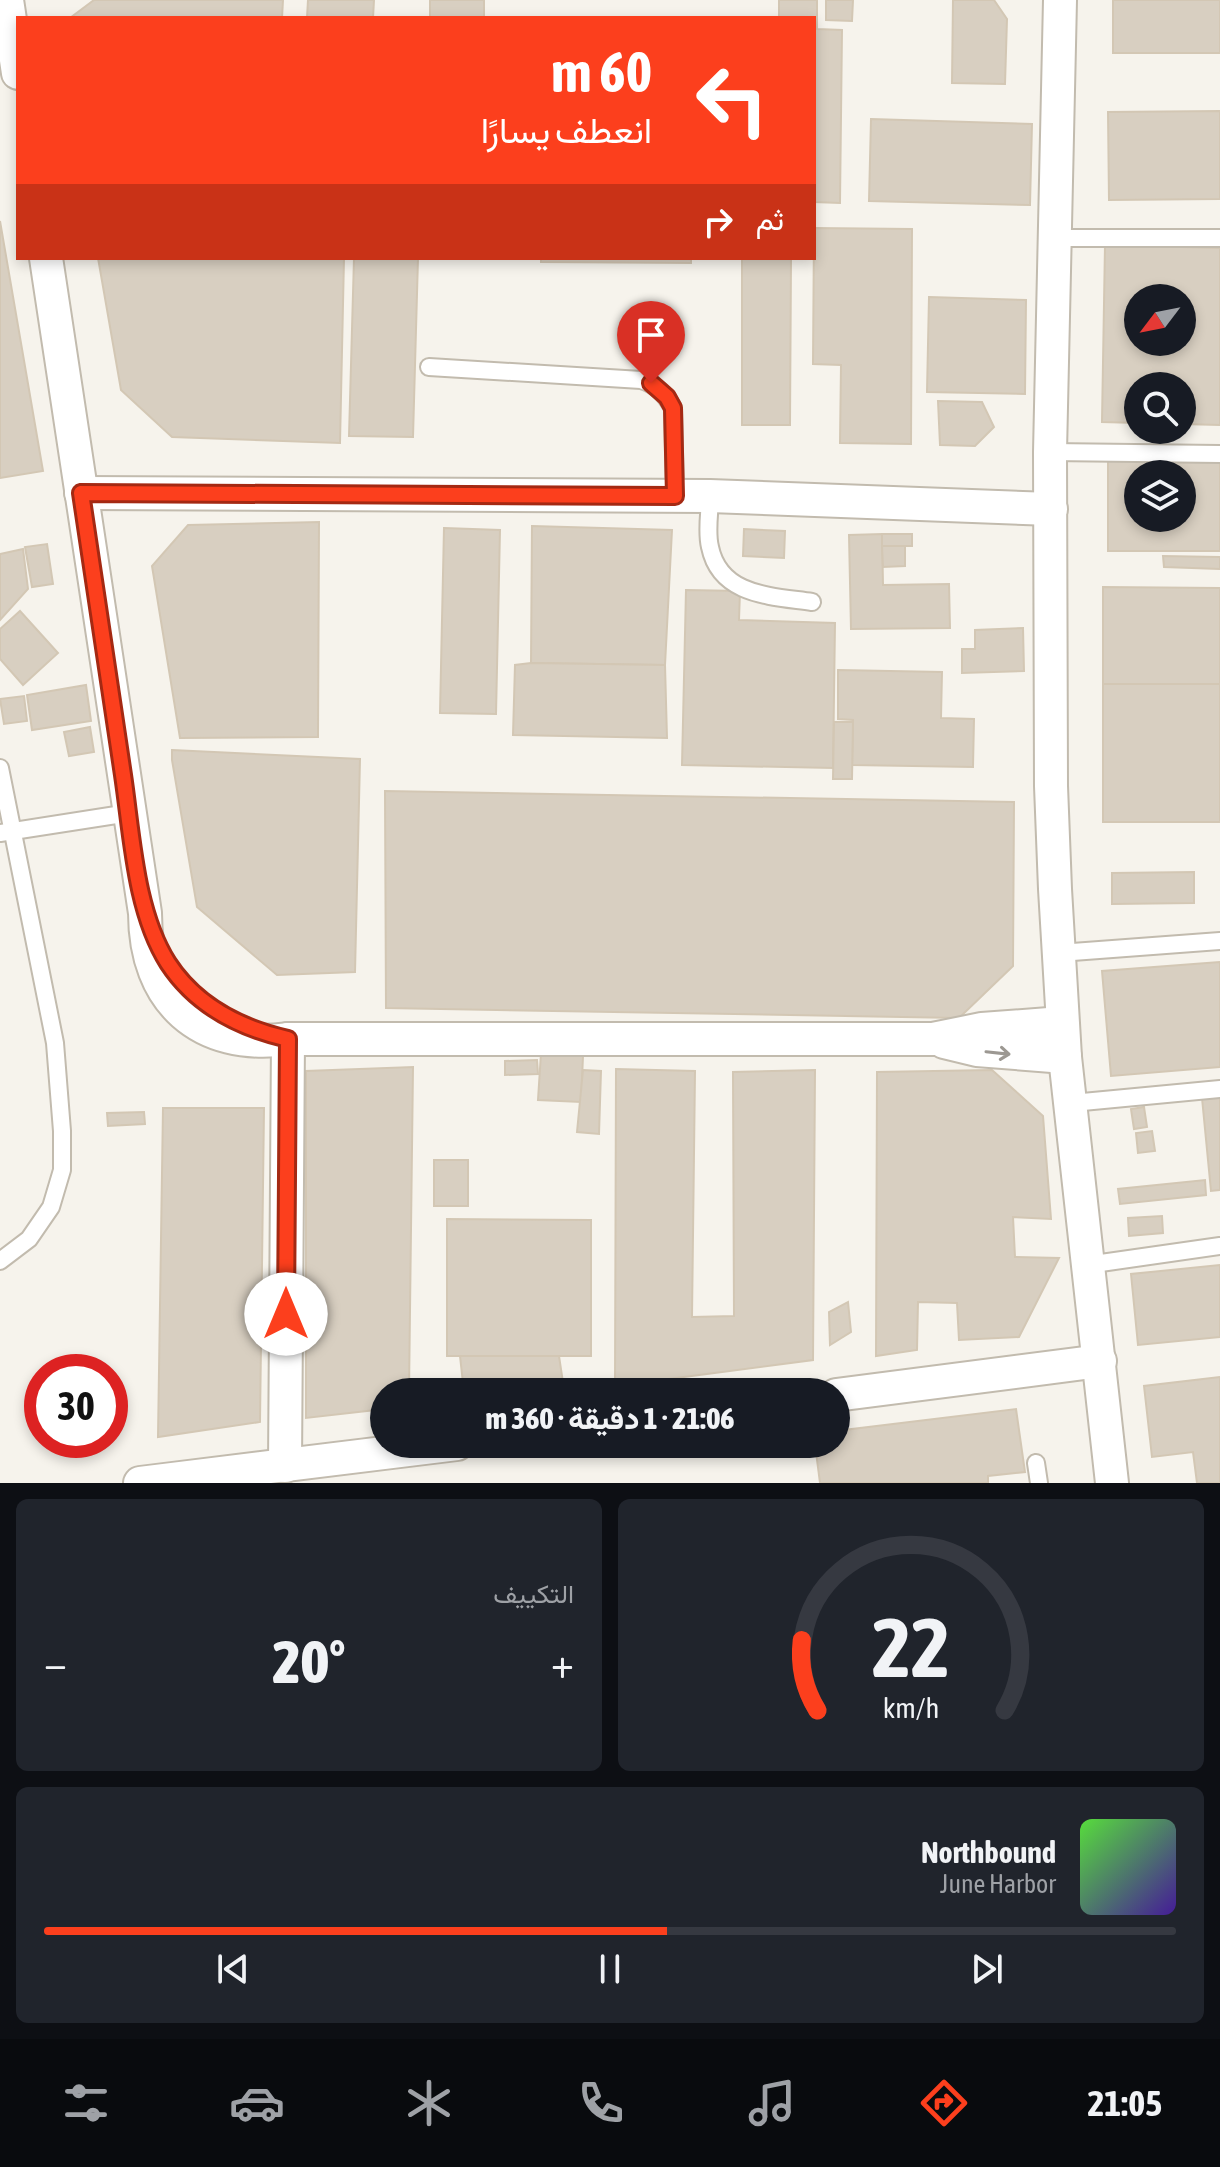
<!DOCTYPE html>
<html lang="ar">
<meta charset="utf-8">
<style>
:root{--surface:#171b24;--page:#20242c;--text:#f1f3f6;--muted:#9ea1a6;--line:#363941;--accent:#fc3f1d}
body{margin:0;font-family:"Asap Condensed",Vazirmatn,sans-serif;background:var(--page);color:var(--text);direction:rtl;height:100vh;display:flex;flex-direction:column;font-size:30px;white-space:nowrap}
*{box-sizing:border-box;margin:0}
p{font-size:26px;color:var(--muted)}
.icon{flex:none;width:44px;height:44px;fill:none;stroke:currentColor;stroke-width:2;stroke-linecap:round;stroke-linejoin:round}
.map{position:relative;height:1483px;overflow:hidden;direction:ltr}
.details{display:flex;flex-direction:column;gap:16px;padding:16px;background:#0d0f14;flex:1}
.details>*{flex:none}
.banner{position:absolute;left:16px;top:16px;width:800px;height:244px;border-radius:0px;box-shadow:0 4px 12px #0003;direction:rtl;background:#fc3f1d;color:#fff;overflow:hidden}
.needle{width:52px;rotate:238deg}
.controls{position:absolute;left:1124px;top:284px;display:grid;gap:16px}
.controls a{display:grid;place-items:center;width:72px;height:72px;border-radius:50%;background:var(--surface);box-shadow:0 4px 12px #0003;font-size:40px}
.speed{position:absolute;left:24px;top:1354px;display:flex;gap:16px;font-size:40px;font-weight:700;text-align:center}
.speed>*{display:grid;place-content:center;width:104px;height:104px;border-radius:50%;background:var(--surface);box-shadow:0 4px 12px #0003;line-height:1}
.speed .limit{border:12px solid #d22;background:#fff;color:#111}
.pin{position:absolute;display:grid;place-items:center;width:68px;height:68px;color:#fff;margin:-82px -34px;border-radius:50% 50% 50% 0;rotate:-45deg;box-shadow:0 0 8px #0007}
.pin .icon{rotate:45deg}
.me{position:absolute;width:88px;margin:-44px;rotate:0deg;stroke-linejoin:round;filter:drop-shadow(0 0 6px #0008)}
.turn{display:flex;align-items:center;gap:28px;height:168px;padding:0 32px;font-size:36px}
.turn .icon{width:104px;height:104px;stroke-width:2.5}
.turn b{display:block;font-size:56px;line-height:68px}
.then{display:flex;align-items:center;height:76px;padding:0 32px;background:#0003;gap:16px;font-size:30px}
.big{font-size:60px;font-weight:800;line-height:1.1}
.details .widget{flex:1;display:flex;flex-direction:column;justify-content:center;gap:12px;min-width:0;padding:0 28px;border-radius:12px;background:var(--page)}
.details .dial{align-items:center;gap:0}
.dial svg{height:208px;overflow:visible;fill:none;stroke:var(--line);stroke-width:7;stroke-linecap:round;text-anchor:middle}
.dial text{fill:var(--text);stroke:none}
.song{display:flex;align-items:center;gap:24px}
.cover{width:96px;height:96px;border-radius:12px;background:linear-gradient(135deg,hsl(110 70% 55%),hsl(260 70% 35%))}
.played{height:8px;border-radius:4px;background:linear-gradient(90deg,var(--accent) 55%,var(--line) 55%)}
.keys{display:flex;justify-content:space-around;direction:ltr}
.heat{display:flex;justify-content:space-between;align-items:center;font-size:44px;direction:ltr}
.details .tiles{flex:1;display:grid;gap:16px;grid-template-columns:1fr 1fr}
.widget:last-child{grid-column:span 2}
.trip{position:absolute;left:370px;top:1378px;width:480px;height:80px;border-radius:40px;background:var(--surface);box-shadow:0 4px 12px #0003;font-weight:800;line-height:80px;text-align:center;direction:rtl}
.menu{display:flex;height:128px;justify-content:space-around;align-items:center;background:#090b0e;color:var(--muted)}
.menu .icon{width:56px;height:56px}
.menu .selected{color:var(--accent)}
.menu b{font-size:36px;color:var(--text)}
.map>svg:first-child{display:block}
.building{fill:#d8cfc1;stroke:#d3c7b4;stroke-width:2;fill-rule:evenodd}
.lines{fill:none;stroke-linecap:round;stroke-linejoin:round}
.lane-casing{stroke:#c2bbae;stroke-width:20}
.street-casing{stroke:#c2bbae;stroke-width:36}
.lane{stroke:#fff;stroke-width:16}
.street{stroke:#fff;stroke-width:32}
.oneway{stroke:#9c9892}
.route-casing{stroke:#a42913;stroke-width:20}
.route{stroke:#fc3f1d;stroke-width:14}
</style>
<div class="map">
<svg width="1220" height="1483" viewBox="0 0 1220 1483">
<rect width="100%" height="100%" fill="#f6f3ec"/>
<g class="building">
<polygon points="94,0 283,0 282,18 70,18"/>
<polygon points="308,0 374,0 373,18 307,18"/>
<rect x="430" y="0" width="54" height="18"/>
<polygon points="779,0 817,0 817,29 842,30 840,203 814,202 814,18 779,18"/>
<polygon points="826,0 853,0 852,21 826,20"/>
<polygon points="953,0 994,0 1007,19 1005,84 952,83"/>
<rect x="1113" y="0" width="107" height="53"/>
<polygon points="1220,111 1220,199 1109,200 1108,112"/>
<polygon points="871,119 1032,124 1030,205 869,201"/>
<polygon points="0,221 43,471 0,478"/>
<polygon points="814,228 912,229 911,444 840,443 841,365 813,364"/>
<path d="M1105,245L1220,248V425L1182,424V386H1138V423L1102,422ZM1138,298H1182V342H1138Z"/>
<polygon points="98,258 344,258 340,443 172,437 121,390"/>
<polygon points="354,258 418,258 413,437 349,436"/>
<polygon points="541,258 691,258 691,263 541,262"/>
<polygon points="742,258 791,258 790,425 742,425"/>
<polygon points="929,297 1026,300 1025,394 927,392"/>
<polygon points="938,401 982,402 994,427 975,446 940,445"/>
<path d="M1108,460H1220V551H1108ZM1138,474H1182V518H1138Z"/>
<polygon points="319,522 318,737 180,738 152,566 188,525"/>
<polygon points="532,526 672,530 665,665 531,663"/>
<polygon points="444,528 500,530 496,714 440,713"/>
<polygon points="744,529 785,531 784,558 743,556"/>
<polygon points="882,534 883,585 949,584 950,628 851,629 849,535"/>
<rect x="882" y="534" width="30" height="12"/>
<polygon points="47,544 53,584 32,587 25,547"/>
<polygon points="882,546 905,546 905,566 883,567"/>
<polygon points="23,549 28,589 0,620 0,554"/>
<polygon points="1163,556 1220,557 1220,569 1164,567"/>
<polygon points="1103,587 1220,588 1220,684 1103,684"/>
<polygon points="686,590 740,591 739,620 835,623 833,768 682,765"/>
<polygon points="20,611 58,653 23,685 0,659 0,629"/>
<polygon points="1023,628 1024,671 962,673 962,649 975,649 975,630"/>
<polygon points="531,663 665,665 667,738 513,735 515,665"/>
<polygon points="838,670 942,672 941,718 974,719 973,767 852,765 853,720 838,719"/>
<rect x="1103" y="684" width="117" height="138"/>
<polygon points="86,685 91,721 32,730 27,695"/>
<polygon points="24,696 27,721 4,724 0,699"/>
<polygon points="834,722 853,722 852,779 833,779"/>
<polygon points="90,727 94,752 69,756 64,732"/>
<polygon points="172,750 360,759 355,972 277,975 197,907 172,760"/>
<polygon points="385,791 1014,802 1013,966 959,1018 386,1008"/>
<polygon points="1194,872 1194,903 1112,904 1112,873"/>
<polygon points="1220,962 1220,1067 1111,1076 1102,971"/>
<polygon points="541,1053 583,1056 581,1102 538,1100"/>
<polygon points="537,1060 538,1074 505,1075 505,1061"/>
<polygon points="413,1067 409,1392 384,1392 384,1409 306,1418 306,1071"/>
<polygon points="616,1069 695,1071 692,1317 734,1316 733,1072 815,1070 813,1360 615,1386"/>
<polygon points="583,1070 601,1071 599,1134 577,1132"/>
<polygon points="992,1070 1043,1116 1051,1219 1013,1217 1015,1257 1059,1258 1019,1337 959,1340 957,1303 918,1302 917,1350 876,1356 877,1072"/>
<polygon points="1220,1097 1220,1190 1211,1191 1202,1098"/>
<polygon points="1144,1107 1147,1127 1134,1129 1131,1109"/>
<polygon points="163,1108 264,1108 260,1422 158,1437"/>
<polygon points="144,1112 145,1124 108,1126 107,1113"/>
<polygon points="1152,1131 1155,1151 1138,1153 1136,1133"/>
<rect x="434" y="1160" width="34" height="46"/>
<polygon points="1205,1180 1206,1195 1120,1204 1118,1189"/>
<polygon points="1162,1216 1163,1233 1129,1236 1128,1218"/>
<polygon points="447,1219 591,1220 591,1356 447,1356"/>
<polygon points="1220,1265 1220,1337 1138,1345 1131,1274"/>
<polygon points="848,1302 851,1332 830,1345 829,1312"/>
<polygon points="460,1356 559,1356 564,1389 537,1392 464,1392"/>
<polygon points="1220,1377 1220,1483 1197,1483 1193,1452 1152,1457 1144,1386"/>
<polygon points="1016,1409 1025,1472 988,1476 988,1483 820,1483 815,1444 836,1444 836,1431"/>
</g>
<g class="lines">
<g class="lane-casing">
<g id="lane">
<polyline points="1057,238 1220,238"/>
<path d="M429,367L641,380C657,385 665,394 673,408L675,496"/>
<polyline points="1050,452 1220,454"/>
<path d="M710,496C710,512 706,531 710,547C720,596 771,596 812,602"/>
<polyline points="0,768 55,1043 62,1131 62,1170 51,1207 29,1239 0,1261"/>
<polyline points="0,833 129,813"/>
<polyline points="1059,953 1220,941"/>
<polyline points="1072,1103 1220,1089"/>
<polyline points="1087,1265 1220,1246"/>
<polyline points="1036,1463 1039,1483"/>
</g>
</g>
<g class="street-casing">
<g id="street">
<polyline points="7,0 18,73"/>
<polyline points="1060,0 1050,452 1051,786 1055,889 1065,1057 1112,1483"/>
<path d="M46,258L145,913C145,1001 200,1051 288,1039H933L982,1029L1062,1023"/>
<polyline points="81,493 710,496 1051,509"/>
<polyline points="944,1042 977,1050 1065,1057"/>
<polyline points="836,1395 1100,1361"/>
<polyline points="285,1466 288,1039"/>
<polyline points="140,1483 457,1444"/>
</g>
</g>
<use href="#lane" class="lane"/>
<use href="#street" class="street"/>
</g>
<defs><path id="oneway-shaft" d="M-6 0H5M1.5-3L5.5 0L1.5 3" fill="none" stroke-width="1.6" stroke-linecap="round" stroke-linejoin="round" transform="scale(2)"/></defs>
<use class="oneway" href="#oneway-shaft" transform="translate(998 1053) rotate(6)"/>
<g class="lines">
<g class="route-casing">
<path id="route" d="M286,1314L288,1039C240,1028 196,1006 168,963C135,911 132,835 123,775C109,681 95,587 81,493L675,496L673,408L667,397L651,383"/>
</g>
<use href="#route" class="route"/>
</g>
</svg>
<div class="controls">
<a><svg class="needle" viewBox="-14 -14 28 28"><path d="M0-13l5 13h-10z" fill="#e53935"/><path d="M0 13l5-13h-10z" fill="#9ea1a6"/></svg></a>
<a><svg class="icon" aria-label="search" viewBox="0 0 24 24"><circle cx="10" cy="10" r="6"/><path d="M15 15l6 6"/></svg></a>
<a><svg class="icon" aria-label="layers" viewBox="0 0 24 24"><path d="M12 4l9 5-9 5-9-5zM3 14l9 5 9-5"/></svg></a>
</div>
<div class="speed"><div class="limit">30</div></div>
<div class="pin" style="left:651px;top:383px;background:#d93025"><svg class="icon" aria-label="arrive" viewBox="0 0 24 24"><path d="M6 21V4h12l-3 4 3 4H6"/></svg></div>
<svg class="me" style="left:286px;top:1314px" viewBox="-20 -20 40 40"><circle r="19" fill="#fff"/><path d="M0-13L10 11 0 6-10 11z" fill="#fc3f1d"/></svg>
<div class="trip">21:06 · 1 دقيقة · 360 m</div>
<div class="banner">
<div class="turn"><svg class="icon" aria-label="left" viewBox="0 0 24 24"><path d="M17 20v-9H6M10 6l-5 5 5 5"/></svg><div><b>60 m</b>انعطف يسارًا</div></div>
<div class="then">ثم<svg class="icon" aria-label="right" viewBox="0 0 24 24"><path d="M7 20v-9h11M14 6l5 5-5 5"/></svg></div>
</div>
</div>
<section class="details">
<div class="tiles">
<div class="widget dial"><svg viewBox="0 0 100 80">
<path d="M14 69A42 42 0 1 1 86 69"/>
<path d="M14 69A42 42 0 0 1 8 42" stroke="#fc3f1d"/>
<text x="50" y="56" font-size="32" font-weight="700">22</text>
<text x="50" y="72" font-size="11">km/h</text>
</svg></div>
<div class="widget"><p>التكييف</p>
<div class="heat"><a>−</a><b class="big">20°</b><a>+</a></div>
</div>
<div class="widget">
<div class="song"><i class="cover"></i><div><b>Northbound</b><p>June Harbor</p></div></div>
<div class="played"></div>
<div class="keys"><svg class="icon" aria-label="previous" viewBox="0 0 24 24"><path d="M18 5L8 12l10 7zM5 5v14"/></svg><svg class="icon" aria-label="pause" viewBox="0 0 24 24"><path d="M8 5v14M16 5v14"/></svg><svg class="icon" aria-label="next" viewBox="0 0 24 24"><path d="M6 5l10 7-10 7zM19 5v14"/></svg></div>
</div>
</div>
</section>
<nav class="menu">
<b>21:05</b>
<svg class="icon selected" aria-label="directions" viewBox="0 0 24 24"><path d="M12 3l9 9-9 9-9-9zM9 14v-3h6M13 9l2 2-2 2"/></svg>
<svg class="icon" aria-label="music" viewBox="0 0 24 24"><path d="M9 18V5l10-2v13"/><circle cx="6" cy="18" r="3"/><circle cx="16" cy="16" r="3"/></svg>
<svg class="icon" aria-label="phone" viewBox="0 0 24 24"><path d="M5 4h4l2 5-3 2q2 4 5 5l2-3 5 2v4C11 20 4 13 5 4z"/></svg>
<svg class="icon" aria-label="climate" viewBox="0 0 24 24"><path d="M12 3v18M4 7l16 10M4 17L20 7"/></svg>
<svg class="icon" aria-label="car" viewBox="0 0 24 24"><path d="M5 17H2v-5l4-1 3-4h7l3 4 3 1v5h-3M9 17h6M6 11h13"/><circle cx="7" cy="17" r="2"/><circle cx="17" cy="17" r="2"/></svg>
<svg class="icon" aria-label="filters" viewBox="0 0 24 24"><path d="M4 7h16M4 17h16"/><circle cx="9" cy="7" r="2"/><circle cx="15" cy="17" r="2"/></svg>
</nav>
